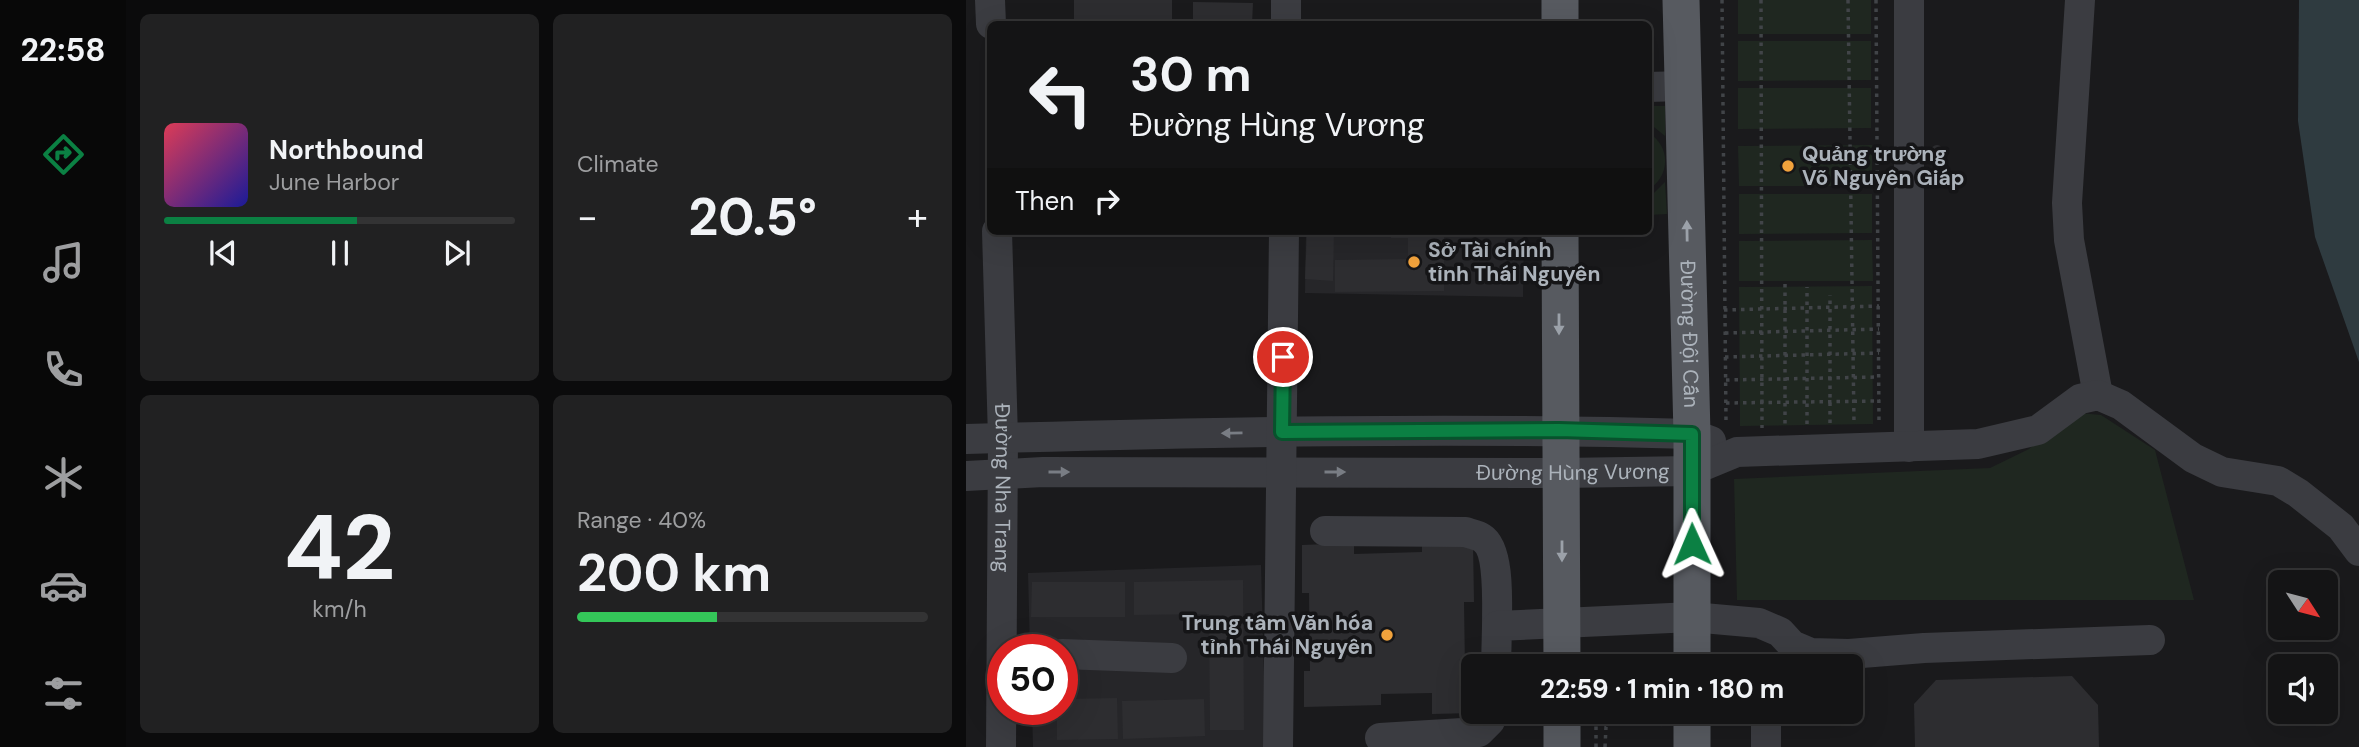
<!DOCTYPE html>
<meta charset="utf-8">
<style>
:root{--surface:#141415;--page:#212122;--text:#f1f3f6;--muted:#9d9ea0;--line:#333334;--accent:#0b8043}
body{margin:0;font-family:"DM Sans",sans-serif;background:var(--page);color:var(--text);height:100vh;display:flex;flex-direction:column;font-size:26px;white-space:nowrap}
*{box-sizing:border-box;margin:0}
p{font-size:23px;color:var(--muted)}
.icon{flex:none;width:38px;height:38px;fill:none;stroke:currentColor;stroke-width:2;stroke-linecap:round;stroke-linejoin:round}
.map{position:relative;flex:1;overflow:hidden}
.side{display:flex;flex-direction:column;gap:14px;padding:14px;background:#0b0b0c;width:840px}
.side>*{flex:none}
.guide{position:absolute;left:21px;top:21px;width:665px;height:214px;border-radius:10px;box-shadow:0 7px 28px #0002,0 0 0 2px var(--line);background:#141415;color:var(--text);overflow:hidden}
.needle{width:46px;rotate:126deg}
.buttons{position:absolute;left:1302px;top:570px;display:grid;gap:14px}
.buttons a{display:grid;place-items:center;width:70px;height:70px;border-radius:10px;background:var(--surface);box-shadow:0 7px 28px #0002,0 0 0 2px var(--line);font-size:35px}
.speed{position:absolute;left:21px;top:634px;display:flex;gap:14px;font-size:35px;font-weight:700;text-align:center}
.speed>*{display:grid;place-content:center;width:91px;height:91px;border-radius:50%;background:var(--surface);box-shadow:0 7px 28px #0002,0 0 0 2px var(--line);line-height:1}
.speed .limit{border:10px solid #d22;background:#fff;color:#111}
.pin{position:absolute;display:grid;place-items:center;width:60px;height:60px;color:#fff;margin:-30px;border:4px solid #fff;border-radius:50%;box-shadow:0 2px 7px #0007}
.me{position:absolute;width:77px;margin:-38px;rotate:359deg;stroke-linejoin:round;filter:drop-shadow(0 0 5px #0008)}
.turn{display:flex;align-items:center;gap:24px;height:147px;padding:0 28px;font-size:32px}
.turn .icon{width:91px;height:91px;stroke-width:2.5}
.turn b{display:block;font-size:49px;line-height:60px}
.then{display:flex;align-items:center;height:66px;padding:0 28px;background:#0003;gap:14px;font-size:26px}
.big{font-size:52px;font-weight:700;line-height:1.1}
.side .tile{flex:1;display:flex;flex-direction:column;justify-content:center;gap:10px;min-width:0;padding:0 24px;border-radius:10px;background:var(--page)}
.side .dial{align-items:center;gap:0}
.dial b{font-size:91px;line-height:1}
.song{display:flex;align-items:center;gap:21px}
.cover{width:84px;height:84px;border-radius:10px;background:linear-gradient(135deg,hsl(350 70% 55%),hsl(240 70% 35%))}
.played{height:7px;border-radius:4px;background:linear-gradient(90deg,var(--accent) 55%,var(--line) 55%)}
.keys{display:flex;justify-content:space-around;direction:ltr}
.heat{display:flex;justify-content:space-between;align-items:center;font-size:38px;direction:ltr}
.charge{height:10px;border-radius:5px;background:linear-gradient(90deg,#34c759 40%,var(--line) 0)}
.side .tiles{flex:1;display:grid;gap:14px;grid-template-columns:repeat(2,1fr)}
.trip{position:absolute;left:495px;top:654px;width:402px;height:70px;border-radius:10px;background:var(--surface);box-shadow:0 7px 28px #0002,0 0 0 2px var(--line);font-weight:700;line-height:70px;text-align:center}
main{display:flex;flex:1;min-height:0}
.dock{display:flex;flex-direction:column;width:126px;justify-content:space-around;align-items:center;background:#080808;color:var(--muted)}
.dock .icon{width:49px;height:49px}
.dock .active{color:var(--accent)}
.dock b{font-size:32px;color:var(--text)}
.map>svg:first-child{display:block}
.built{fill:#262629}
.green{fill:#1f2720}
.water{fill:#2f3b40}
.building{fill:#2d2d30}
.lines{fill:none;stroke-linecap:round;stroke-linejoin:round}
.path{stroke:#414448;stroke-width:3.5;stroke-dasharray:3.5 5;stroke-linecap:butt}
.minor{stroke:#3b3c41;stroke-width:30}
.major{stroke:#575a60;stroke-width:37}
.oneway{fill:#9ba1a9}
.oneway2{fill:#797d84}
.route-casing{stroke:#07532c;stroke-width:18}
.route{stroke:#0b8043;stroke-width:12}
.poi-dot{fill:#f1a23c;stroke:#151517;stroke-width:2.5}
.labels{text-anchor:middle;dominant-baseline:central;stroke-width:7;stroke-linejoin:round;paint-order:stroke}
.poi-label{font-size:21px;font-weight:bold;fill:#acb3bb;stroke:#151517;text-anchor:start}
.street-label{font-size:21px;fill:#acb3bb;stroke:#151517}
</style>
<main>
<nav class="dock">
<b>22:58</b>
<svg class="icon active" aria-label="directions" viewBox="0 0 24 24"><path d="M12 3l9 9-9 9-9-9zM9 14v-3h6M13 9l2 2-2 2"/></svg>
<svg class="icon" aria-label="music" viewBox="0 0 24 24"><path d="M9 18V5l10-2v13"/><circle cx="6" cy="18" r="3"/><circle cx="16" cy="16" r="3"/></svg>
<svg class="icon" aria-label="phone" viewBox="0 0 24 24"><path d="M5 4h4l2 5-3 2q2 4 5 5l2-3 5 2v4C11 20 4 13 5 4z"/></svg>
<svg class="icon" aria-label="climate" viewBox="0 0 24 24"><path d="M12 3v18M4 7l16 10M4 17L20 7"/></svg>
<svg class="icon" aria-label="car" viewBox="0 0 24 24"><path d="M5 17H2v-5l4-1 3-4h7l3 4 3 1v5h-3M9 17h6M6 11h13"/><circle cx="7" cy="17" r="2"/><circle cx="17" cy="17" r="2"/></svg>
<svg class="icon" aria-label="filters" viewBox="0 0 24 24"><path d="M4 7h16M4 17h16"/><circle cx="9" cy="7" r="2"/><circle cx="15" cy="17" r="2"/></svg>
</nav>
<section class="side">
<div class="tiles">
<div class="tile">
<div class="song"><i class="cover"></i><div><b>Northbound</b><p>June Harbor</p></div></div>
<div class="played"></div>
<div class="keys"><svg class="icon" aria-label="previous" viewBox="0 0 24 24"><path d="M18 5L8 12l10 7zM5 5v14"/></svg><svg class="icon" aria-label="pause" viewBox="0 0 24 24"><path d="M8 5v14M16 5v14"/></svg><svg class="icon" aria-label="next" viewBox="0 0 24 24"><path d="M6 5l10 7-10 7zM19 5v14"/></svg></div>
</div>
<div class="tile"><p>Climate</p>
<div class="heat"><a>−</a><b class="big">20.5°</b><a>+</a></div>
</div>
<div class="tile dial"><b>42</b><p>km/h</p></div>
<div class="tile"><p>Range · 40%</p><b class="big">200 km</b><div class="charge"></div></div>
</div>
</section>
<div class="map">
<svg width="1393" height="747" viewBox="0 0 1393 747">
<rect width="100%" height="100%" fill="#1a1a1c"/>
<g class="built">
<polygon points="340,231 558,231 557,297 339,293"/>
<polygon points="295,565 300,747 67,747 66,709 96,709 96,649 64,649 62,573"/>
</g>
<g class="green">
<rect x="772" y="0" width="133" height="34"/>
<polygon points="772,41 905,41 905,80 772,81"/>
<polygon points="772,88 905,88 905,128 772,129"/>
<polygon points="682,106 699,106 699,136 683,123"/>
<path d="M683,133C705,147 704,176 683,189Z"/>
<polygon points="906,145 906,186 773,186 772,146"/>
<polygon points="699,182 701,214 683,215 683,198"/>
<polygon points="773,194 906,194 906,233 773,234"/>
<polygon points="906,240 907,281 773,281 773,241"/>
<polygon points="906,286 907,424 774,426 773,287"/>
<polygon points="1114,413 1135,415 1189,450 1228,600 771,600 768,479 1024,468 1063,449 1091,423"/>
</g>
<polygon class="water" points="1333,0 1393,0 1393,362 1349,237 1332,121"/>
<g class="building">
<rect x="108" y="0" width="98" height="24"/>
<polygon points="227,2 287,3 286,24 227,24"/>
<circle cx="971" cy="151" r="6"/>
<polygon points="341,231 368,231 367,281 339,279"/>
<polygon points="425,231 478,231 478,291 369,292 369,260 442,259 442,238 425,238"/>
<polygon points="388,543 388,554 456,552 456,544 507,543 508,602 498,602 499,669 508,669 508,713 466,714 466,693 415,694 415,705 338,707 338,671 344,671 343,593 336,593 336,545"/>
<polygon points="277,580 278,730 244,730 243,614 168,615 168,582"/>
<polygon points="66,582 159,582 159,617 65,617"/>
<polygon points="1106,676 1132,705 1133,747 949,747 948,704 970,680"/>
<polygon points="151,698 152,739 91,740 91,709 96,709 96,699"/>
<polygon points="238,699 239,736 157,739 156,701"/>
</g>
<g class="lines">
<g class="path">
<polyline points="756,0 760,421"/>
<polyline points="795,0 796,428"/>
<polyline points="882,0 888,423"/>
<polyline points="910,0 913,423"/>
<polyline points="819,284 819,425"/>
<polyline points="758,310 913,306"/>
<polyline points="759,333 913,329"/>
<polyline points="759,357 913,353"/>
<polyline points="760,380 913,377"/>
<polyline points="760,403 914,401"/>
<polyline points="864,423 864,295"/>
<polyline points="841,424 841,287"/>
<polyline points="685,712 697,725"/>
<polyline points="630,747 630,712"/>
<polyline points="639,747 640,727 653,712"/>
</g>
<g class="minor">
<polyline points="24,0 25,24"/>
<polyline points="1114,0 1101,203 1103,240 1132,395"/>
<polyline points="320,24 320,0"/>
<polyline points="682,87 717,86"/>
<path id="s1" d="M31,231L37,438L35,747"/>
<path d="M0,439C242,432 484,427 726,434L745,441"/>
<polyline points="943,447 943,0"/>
<path id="s2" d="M0,476L77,472L596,473L725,471L771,452L1012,444L1072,430L1114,399L1132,395L1155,405L1227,458L1256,472L1312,481L1332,493L1375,527L1393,551"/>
<path d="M359,531L500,532C504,534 511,535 516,538C534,549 531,605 531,626"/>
<polyline points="96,654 206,658"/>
<polyline points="530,667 531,626 726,617 793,623 814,632 826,645 845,653 883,654 958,648 1184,640"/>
<polyline points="800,712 800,747"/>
<polyline points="414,738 513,732 524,721 527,712"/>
<polyline points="312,747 318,231"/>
</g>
<g class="major">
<path id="s3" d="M715,0L726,434V667"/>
<polyline points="594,24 594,0"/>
<polyline points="594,231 596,667"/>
<polyline points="596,712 596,747"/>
<polyline points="726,747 726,712"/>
</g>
</g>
<defs><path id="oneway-solid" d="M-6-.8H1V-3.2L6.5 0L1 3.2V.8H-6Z" transform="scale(1.75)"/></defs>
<g class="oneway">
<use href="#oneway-solid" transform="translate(721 231) rotate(-91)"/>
<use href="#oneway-solid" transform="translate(593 324) rotate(90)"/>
<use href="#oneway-solid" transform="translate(596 551) rotate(90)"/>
</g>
<g class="oneway2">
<use href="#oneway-solid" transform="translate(266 433) rotate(179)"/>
<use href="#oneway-solid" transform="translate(93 472)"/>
<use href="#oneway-solid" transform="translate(369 472)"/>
</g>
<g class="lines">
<g class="route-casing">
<polyline id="route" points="317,357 316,432 593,430 726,434 726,544"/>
</g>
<use href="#route" class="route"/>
</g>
<g class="poi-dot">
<circle cx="822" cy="166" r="7"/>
<circle cx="448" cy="262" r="7"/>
<circle cx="421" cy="635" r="7"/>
</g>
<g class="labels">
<g class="poi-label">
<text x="836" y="154">Quảng trường<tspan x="836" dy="24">Võ Nguyên Giáp</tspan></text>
<text x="462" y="250">Sở Tài chính<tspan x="462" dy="24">tỉnh Thái Nguyên</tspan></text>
<text x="407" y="623" text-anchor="end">Trung tâm Văn hóa<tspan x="407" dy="24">tỉnh Thái Nguyên</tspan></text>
</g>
<g class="street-label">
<text stroke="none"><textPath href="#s3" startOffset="334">Đường Đội Cấn</textPath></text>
<text stroke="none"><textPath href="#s2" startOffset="607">Đường Hùng Vương</textPath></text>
<text stroke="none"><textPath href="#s1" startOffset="257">Đường Nha Trang</textPath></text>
</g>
</g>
</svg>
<div class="buttons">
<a><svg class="needle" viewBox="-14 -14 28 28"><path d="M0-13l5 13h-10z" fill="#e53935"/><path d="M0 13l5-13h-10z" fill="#9d9ea0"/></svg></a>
<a><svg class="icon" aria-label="sound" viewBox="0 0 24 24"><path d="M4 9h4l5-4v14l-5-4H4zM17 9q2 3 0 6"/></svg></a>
</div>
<div class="speed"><div class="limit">50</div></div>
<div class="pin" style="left:317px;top:357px;background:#d93025"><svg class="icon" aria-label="arrive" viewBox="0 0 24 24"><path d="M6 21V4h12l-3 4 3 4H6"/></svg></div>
<svg class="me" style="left:726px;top:544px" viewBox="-20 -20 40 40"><path d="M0-17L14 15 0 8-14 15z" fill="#0b8043" stroke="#fff" stroke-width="4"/></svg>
<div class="trip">22:59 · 1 min · 180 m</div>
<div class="guide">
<div class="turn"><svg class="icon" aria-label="left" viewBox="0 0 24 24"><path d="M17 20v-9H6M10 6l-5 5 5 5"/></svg><div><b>30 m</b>Đường Hùng Vương</div></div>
<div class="then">Then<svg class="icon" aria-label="right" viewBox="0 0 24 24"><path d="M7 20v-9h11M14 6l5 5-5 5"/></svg></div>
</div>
</div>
</main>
